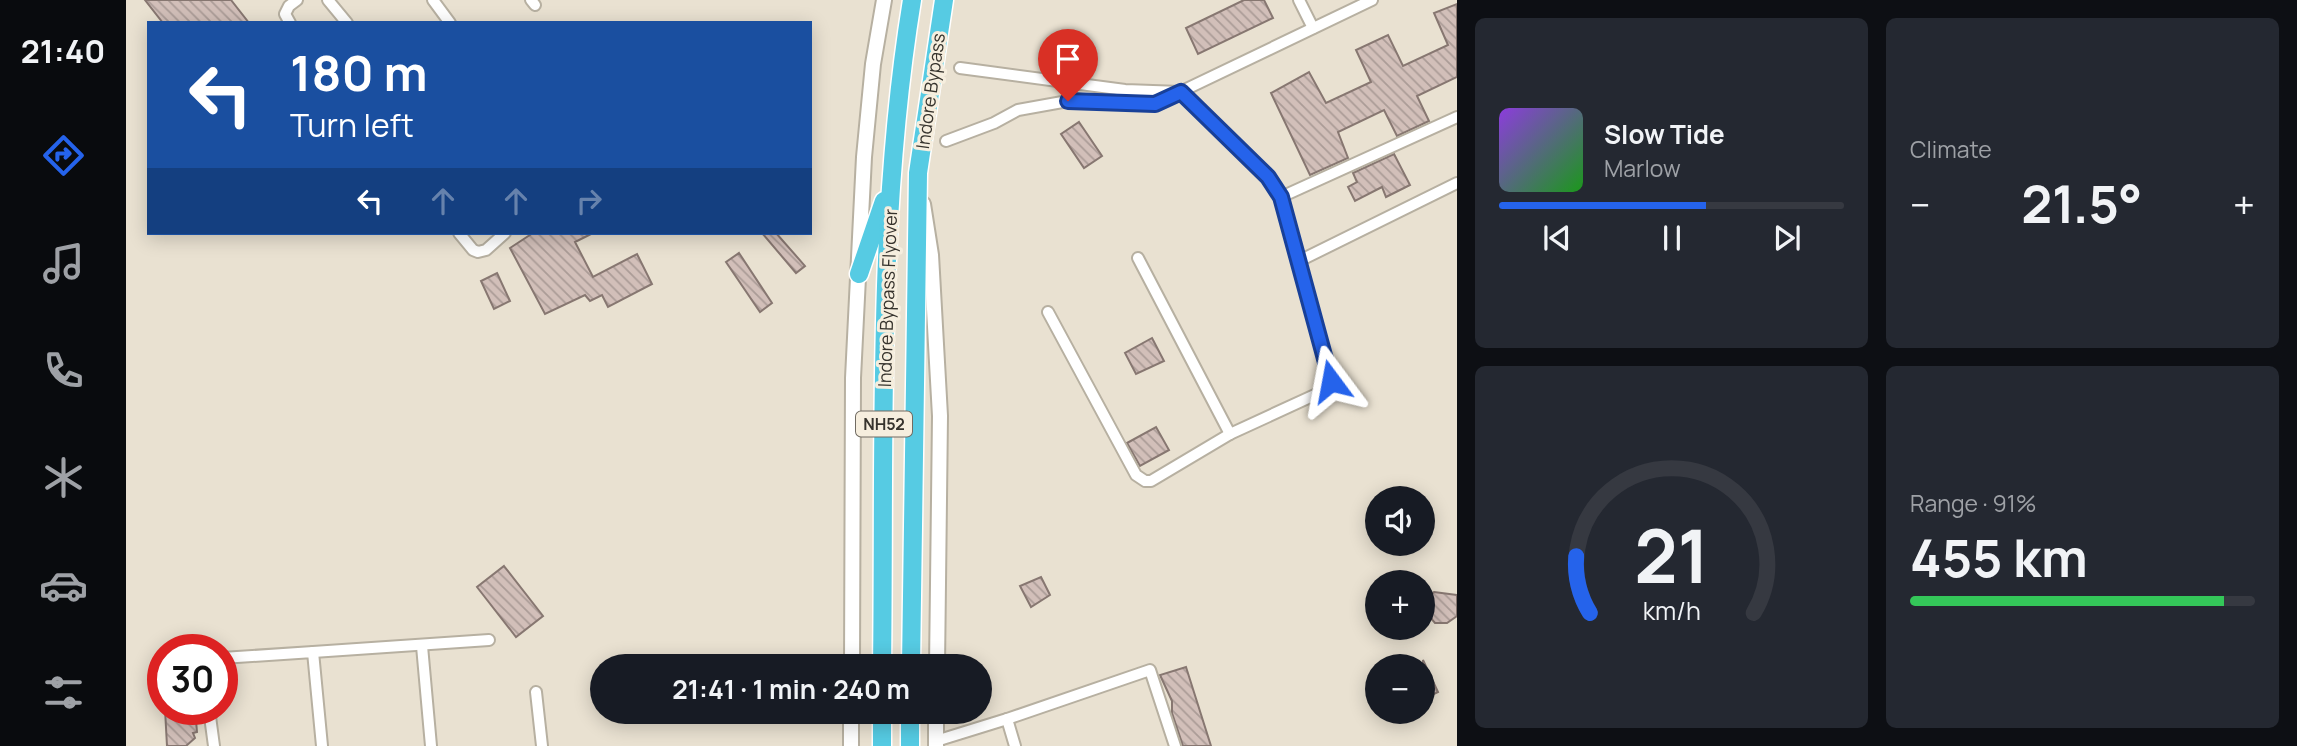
<!DOCTYPE html>
<meta charset="utf-8">
<style>
:root{--surface:#171b24;--page:#242831;--text:#f1f3f6;--muted:#9ea1a6;--line:#363941;--accent:#2563eb}
body{margin:0;font-family:Manrope,sans-serif;background:var(--page);color:var(--text);height:100vh;display:flex;flex-direction:column;font-size:26px;white-space:nowrap}
*{box-sizing:border-box;margin:0}
p{font-size:23px;color:var(--muted)}
.icon{flex:none;width:38px;height:38px;fill:none;stroke:currentColor;stroke-width:2;stroke-linecap:round;stroke-linejoin:round}
.map{position:relative;flex:1;overflow:hidden}
.side{display:flex;flex-direction:column;gap:18px;padding:18px;background:#0d0f14;width:840px}
.side>*{flex:none}
.banner{position:absolute;left:21px;top:21px;width:665px;height:214px;border-radius:0px;box-shadow:0 4px 18px #0003;background:#1a4fa0;color:#fff;overflow:hidden}
.buttons{position:absolute;left:1239px;top:486px;display:grid;gap:14px}
.buttons a{display:grid;place-items:center;width:70px;height:70px;border-radius:50%;background:var(--surface);box-shadow:0 4px 18px #0003;font-size:35px}
.speed{position:absolute;left:21px;top:634px;display:flex;gap:14px;font-size:35px;font-weight:700;text-align:center}
.speed>*{display:grid;place-content:center;width:91px;height:91px;border-radius:50%;background:var(--surface);box-shadow:0 4px 18px #0003;line-height:1}
.speed .limit{border:10px solid #d22;background:#fff;color:#111}
.pin{position:absolute;display:grid;place-items:center;width:60px;height:60px;color:#fff;margin:-72px -30px;border-radius:50% 50% 50% 0;rotate:-45deg;box-shadow:0 0 7px #0007}
.pin .icon{rotate:45deg}
.me{position:absolute;width:77px;margin:-38px;rotate:347deg;stroke-linejoin:round;filter:drop-shadow(0 0 5px #0008)}
.turn{display:flex;align-items:center;gap:24px;height:147px;padding:0 28px;font-size:32px}
.turn .icon{width:91px;height:91px;stroke-width:2.5}
.turn b{display:block;font-size:49px;line-height:60px}
.lanes{display:flex;align-items:center;height:66px;padding:0 28px;background:#0003;justify-content:center;gap:35px;direction:ltr}
.lanes .off{opacity:.35}
.big{font-size:52px;font-weight:700;line-height:1.1}
.side .widget{flex:1;display:flex;flex-direction:column;justify-content:center;gap:10px;min-width:0;padding:0 24px;border-radius:10px;background:var(--page)}
.side .dial{align-items:center;gap:0}
.dial svg{height:182px;overflow:visible;fill:none;stroke:var(--line);stroke-width:7;stroke-linecap:round;text-anchor:middle}
.dial text{fill:var(--text);stroke:none}
.song{display:flex;align-items:center;gap:21px}
.cover{width:84px;height:84px;border-radius:10px;background:linear-gradient(135deg,hsl(270 70% 55%),hsl(120 70% 35%))}
.played{height:7px;border-radius:4px;background:linear-gradient(90deg,var(--accent) 60%,var(--line) 60%)}
.keys{display:flex;justify-content:space-around;direction:ltr}
.heat{display:flex;justify-content:space-between;align-items:center;font-size:38px;direction:ltr}
.charge{height:10px;border-radius:5px;background:linear-gradient(90deg,#34c759 91%,var(--line) 0)}
.side .tiles{flex:1;display:grid;gap:18px;grid-template-columns:repeat(2,1fr)}
.trip{position:absolute;left:464px;top:654px;width:402px;height:70px;border-radius:35px;background:var(--surface);box-shadow:0 4px 18px #0003;font-weight:700;line-height:70px;text-align:center}
main{display:flex;flex:1;min-height:0}
.menu{display:flex;flex-direction:column;width:126px;justify-content:space-around;align-items:center;background:#090b0e;color:var(--muted)}
.menu .icon{width:49px;height:49px}
.menu .selected{color:var(--accent)}
.menu b{font-size:32px;color:var(--text)}
.map>svg:first-child{display:block}
.building{fill:url(#building-back-hatch);stroke:#877771;stroke-width:2}
.lines{fill:none;stroke-linecap:round;stroke-linejoin:round}
.minor-casing{stroke:#b7b0a1;stroke-width:14}
.tertiary-casing{stroke:#b7b0a1;stroke-width:18}
.trunk-casing{stroke:#fff;stroke-width:21}
.minor{stroke:#fff;stroke-width:10}
.tertiary{stroke:#fff;stroke-width:14}
.trunk{stroke:#56cbe3;stroke-width:18}
.route-casing{stroke:#184099;stroke-width:18}
.route{stroke:#2563eb;stroke-width:12}
.labels{text-anchor:middle;dominant-baseline:central;stroke-width:6;stroke-linejoin:round;paint-order:stroke}
.shield{fill:#f6eede;stroke:#706b62;stroke-width:2}
.shield-label{font-size:16px;font-weight:bold;fill:#36332d}
.street-label{font-size:18px;fill:#36332d;stroke:#f6eede}
</style>
<main>
<nav class="menu">
<b>21:40</b>
<svg class="icon selected" aria-label="directions" viewBox="0 0 24 24"><path d="M12 3l9 9-9 9-9-9zM9 14v-3h6M13 9l2 2-2 2"/></svg>
<svg class="icon" aria-label="music" viewBox="0 0 24 24"><path d="M9 18V5l10-2v13"/><circle cx="6" cy="18" r="3"/><circle cx="16" cy="16" r="3"/></svg>
<svg class="icon" aria-label="phone" viewBox="0 0 24 24"><path d="M5 4h4l2 5-3 2q2 4 5 5l2-3 5 2v4C11 20 4 13 5 4z"/></svg>
<svg class="icon" aria-label="climate" viewBox="0 0 24 24"><path d="M12 3v18M4 7l16 10M4 17L20 7"/></svg>
<svg class="icon" aria-label="car" viewBox="0 0 24 24"><path d="M5 17H2v-5l4-1 3-4h7l3 4 3 1v5h-3M9 17h6M6 11h13"/><circle cx="7" cy="17" r="2"/><circle cx="17" cy="17" r="2"/></svg>
<svg class="icon" aria-label="filters" viewBox="0 0 24 24"><path d="M4 7h16M4 17h16"/><circle cx="9" cy="7" r="2"/><circle cx="15" cy="17" r="2"/></svg>
</nav>
<div class="map">
<svg width="1331" height="746" viewBox="0 0 1331 746">
<defs>
<pattern id="building-back-hatch" width="6" height="6" patternUnits="userSpaceOnUse" patternTransform="scale(1.75)"><rect width="6" height="6" fill="#d2bfb9"/><path d="M-1 5l2 2M0 0l6 6M5-1l2 2" fill="none" stroke="#ab9c97"/></pattern>
</defs>
<rect width="100%" height="100%" fill="#e9e1d1"/>
<g class="building">
<polygon points="19,0 105,0 123,23 37,23"/>
<polygon points="1118,0 1138,0 1147,18 1072,54 1060,28"/>
<polygon points="1331,4 1331,77 1291,96 1303,121 1271,136 1258,110 1212,132 1222,158 1184,175 1145,93 1183,72 1200,103 1245,82 1230,50 1262,35 1277,66 1322,45 1308,13"/>
<polygon points="953,122 976,156 958,168 935,134"/>
<polygon points="1268,154 1284,185 1260,197 1256,187 1229,201 1222,187 1231,182 1227,173"/>
<polygon points="407,233 467,233 449,242 467,277 511,254 526,284 482,307 476,295 464,301 459,295 419,314 384,248"/>
<polygon points="636,233 650,233 679,266 670,273"/>
<polygon points="613,253 646,303 634,312 600,262"/>
<polygon points="371,273 384,301 368,309 355,281"/>
<polygon points="1026,338 1038,361 1010,374 999,353"/>
<polygon points="1030,427 1043,450 1014,466 1001,443"/>
<polygon points="378,566 417,616 390,637 351,587"/>
<polygon points="915,577 924,595 905,607 894,586"/>
<polygon points="1308,592 1331,595 1331,616 1321,623 1309,623 1304,617 1298,618 1297,603"/>
<polygon points="1297,660 1312,692 1302,697 1297,685"/>
<polygon points="1060,667 1085,746 1057,746 1046,713 1046,701 1034,675"/>
<polygon points="39,709 69,709 71,732 67,733 69,738 60,746 41,746"/>
</g>
<g class="lines">
<g class="minor-casing">
<g id="minor">
<polyline points="202,0 221,23"/>
<polyline points="307,0 324,23"/>
<polyline points="405,0 409,5"/>
<polyline points="1173,0 1187,28"/>
<polyline points="164,23 159,14 163,6 171,0"/>
<polyline points="834,68 999,90 1055,92 1142,177 1155,197 1173,261 1331,183"/>
<polyline points="820,141 868,123 892,110 942,101 1029,104 1246,0"/>
<polyline points="1155,197 1331,117"/>
<polyline points="333,233 347,250 352,252 360,250 379,233"/>
<polyline points="1012,258 1104,434"/>
<polyline points="922,312 1010,475 1019,481 1025,481 1104,434 1193,393 1205,381 1173,261"/>
<polyline points="296,646 305,746"/>
<polyline points="187,652 363,640"/>
<polyline points="96,658 187,652 196,746"/>
<polyline points="410,692 416,746"/>
<polyline points="83,709 88,746"/>
<polyline points="810,741 881,719"/>
<polyline points="889,746 881,719 1024,670 1049,746"/>
</g>
</g>
<g class="tertiary-casing">
<g id="tertiary">
<polyline points="797,204 805,255 814,416 811,667"/>
<polyline points="726,667 727,378 738,157 747,64 758,0"/>
<polyline points="725,746 725,712"/>
<polyline points="810,746 810,712"/>
</g>
</g>
<g class="trunk-casing">
<g id="trunk">
<polyline points="733,274 758,201"/>
<path d="M756,667C759,444 750,220 786,0"/>
<polyline points="785,667 792,173 818,0"/>
<polyline points="756,712 756,746"/>
<polyline points="784,746 784,712"/>
</g>
</g>
<use href="#minor" class="minor"/>
<use href="#tertiary" class="tertiary"/>
<use href="#trunk" class="trunk"/>
</g>
<g class="lines">
<g class="route-casing">
<polyline id="route" points="942,101 1029,104 1055,92 1142,177 1155,197 1205,381"/>
</g>
<use href="#route" class="route"/>
</g>
<g class="labels">
<rect class="shield" x="730" y="411.5" width="56" height="25" rx="5"/>
<g class="shield-label">
<text x="758" y="424">NH52</text>
</g>
<g class="street-label">
<text transform="translate(804 91) rotate(-82)">Indore Bypass</text>
<text transform="translate(761 298) rotate(-88)">Indore Bypass Flyover</text>
</g>
</g>
</svg>
<div class="buttons">
<a><svg class="icon" aria-label="sound" viewBox="0 0 24 24"><path d="M4 9h4l5-4v14l-5-4H4zM17 9q2 3 0 6"/></svg></a>
<a>+</a>
<a>−</a>
</div>
<div class="speed"><div class="limit">30</div></div>
<div class="pin" style="left:942px;top:101px;background:#d93025"><svg class="icon" aria-label="arrive" viewBox="0 0 24 24"><path d="M6 21V4h12l-3 4 3 4H6"/></svg></div>
<svg class="me" style="left:1205px;top:381px" viewBox="-20 -20 40 40"><path d="M0-17L14 15 0 8-14 15z" fill="#2563eb" stroke="#fff" stroke-width="4"/></svg>
<div class="trip">21:41 · 1 min · 240 m</div>
<div class="banner">
<div class="turn"><svg class="icon" aria-label="left" viewBox="0 0 24 24"><path d="M17 20v-9H6M10 6l-5 5 5 5"/></svg><div><b>180 m</b>Turn left</div></div>
<div class="lanes"><svg class="icon" aria-label="left" viewBox="0 0 24 24"><path d="M17 20v-9H6M10 6l-5 5 5 5"/></svg><svg class="icon off" aria-label="ahead" viewBox="0 0 24 24"><path d="M12 20V5M6 11l6-6 6 6"/></svg><svg class="icon off" aria-label="ahead" viewBox="0 0 24 24"><path d="M12 20V5M6 11l6-6 6 6"/></svg><svg class="icon off" aria-label="right" viewBox="0 0 24 24"><path d="M7 20v-9h11M14 6l5 5-5 5"/></svg></div>
</div>
</div>
<section class="side">
<div class="tiles">
<div class="widget">
<div class="song"><i class="cover"></i><div><b>Slow Tide</b><p>Marlow</p></div></div>
<div class="played"></div>
<div class="keys"><svg class="icon" aria-label="previous" viewBox="0 0 24 24"><path d="M18 5L8 12l10 7zM5 5v14"/></svg><svg class="icon" aria-label="pause" viewBox="0 0 24 24"><path d="M8 5v14M16 5v14"/></svg><svg class="icon" aria-label="next" viewBox="0 0 24 24"><path d="M6 5l10 7-10 7zM19 5v14"/></svg></div>
</div>
<div class="widget"><p>Climate</p>
<div class="heat"><a>−</a><b class="big">21.5°</b><a>+</a></div>
</div>
<div class="widget dial"><svg viewBox="0 0 100 80">
<path d="M14 69A42 42 0 1 1 86 69"/>
<path d="M14 69A42 42 0 0 1 8 44" stroke="#2563eb"/>
<text x="50" y="56" font-size="32" font-weight="700">21</text>
<text x="50" y="72" font-size="11">km/h</text>
</svg></div>
<div class="widget"><p>Range · 91%</p><b class="big">455 km</b><div class="charge"></div></div>
</div>
</section>
</main>
